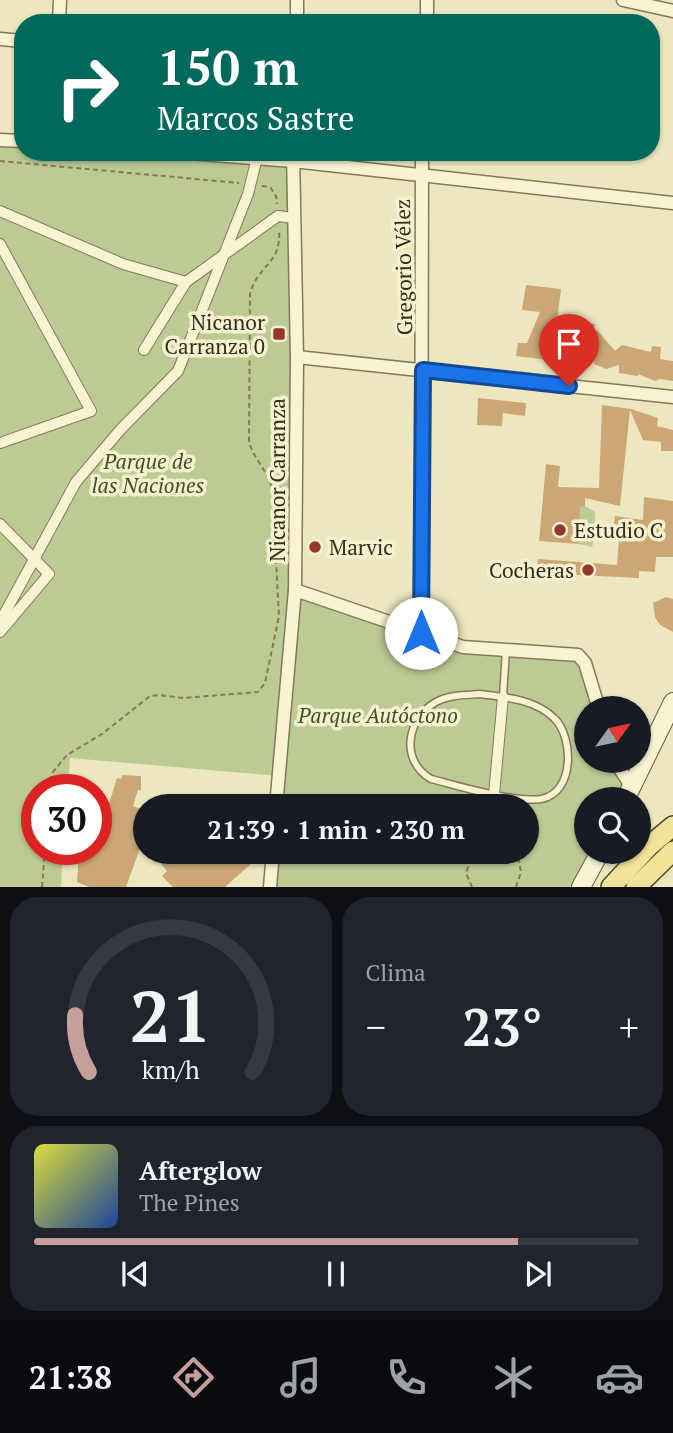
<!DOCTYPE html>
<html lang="es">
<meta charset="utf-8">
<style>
:root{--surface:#171b24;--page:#20242c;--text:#f1f3f6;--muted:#9ea1a6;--line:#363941;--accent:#c79f9a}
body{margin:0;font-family:"PT Serif",serif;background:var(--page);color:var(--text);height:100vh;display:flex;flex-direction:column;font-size:26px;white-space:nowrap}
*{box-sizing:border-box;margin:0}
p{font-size:23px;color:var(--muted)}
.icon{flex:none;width:38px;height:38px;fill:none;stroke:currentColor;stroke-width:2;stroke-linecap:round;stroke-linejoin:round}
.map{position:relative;height:887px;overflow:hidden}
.panel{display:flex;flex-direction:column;gap:10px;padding:10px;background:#0d0f14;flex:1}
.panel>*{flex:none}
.banner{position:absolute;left:14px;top:14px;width:646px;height:147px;border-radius:28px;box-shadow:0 2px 5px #0004;background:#00695c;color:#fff;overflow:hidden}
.needle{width:46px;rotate:57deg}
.controls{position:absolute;left:574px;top:696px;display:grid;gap:14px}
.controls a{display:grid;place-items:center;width:77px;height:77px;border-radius:50%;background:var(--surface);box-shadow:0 2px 5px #0004;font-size:35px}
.speed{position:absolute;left:21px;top:774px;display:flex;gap:14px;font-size:35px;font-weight:700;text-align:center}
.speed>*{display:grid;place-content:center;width:91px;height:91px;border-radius:50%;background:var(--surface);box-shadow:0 2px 5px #0004;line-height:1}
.speed .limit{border:10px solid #d22;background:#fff;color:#111}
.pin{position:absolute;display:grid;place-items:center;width:60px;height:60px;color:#fff;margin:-72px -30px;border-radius:50% 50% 50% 0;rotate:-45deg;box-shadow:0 0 7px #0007}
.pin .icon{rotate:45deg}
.me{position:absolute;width:77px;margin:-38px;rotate:0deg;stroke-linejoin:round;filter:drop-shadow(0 0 5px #0008)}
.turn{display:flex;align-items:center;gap:24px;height:147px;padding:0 28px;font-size:32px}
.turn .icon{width:91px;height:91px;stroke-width:2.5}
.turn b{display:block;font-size:49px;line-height:60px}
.big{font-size:52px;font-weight:700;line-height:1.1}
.panel .card{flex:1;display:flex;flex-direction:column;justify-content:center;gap:10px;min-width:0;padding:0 24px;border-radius:28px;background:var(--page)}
.panel .dial{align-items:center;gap:0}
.dial svg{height:182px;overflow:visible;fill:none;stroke:var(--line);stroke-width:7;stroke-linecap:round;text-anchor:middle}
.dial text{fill:var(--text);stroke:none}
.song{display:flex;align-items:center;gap:21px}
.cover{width:84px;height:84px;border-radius:10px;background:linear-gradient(135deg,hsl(60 70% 55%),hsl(220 70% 35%))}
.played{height:7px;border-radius:4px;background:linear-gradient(90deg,var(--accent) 80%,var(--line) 80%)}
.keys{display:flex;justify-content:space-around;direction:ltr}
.heat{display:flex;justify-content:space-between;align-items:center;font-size:38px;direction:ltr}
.panel .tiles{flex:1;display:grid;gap:10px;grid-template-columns:1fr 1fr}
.card:last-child{grid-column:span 2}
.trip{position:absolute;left:133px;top:794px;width:406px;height:70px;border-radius:35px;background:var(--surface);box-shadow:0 2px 5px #0004;font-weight:700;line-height:70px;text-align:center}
.dock{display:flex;height:112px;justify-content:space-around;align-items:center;background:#090b0e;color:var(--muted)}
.dock .icon{width:49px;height:49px}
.dock .on{color:var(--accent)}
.dock b{font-size:32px;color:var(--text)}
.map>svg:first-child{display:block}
.green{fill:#bccb94}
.building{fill:#cba776}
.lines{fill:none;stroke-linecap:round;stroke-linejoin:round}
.service-casing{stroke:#867858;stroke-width:9}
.pedestrian-casing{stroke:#867858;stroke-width:12}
.minor-casing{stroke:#867858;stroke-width:15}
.secondary-casing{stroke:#67593b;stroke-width:20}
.primary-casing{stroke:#53452d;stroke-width:22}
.path{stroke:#867858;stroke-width:2;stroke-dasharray:5 3.5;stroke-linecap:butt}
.service{stroke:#f8f3d3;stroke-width:6}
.pedestrian{stroke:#f8f3d3;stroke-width:10}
.minor{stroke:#f8f3d3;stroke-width:12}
.secondary{stroke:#f8f3d3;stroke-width:18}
.primary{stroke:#f1e397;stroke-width:19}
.route-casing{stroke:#114b97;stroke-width:18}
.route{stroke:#1a73e8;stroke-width:12}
.poi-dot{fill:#943929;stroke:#f5f0cf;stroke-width:2.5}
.labels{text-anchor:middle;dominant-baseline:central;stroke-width:7;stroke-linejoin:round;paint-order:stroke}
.street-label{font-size:21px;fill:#352d1c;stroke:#f5f0cf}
.poi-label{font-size:21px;fill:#352d1c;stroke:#f5f0cf;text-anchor:end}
.park-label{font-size:21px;font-style:italic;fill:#3f5223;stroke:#f5f0cf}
</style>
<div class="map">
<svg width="673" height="887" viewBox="0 0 673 887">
<rect width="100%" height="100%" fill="#ede7c0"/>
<g class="green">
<polygon points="0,140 23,141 23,152 175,152 293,161 295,590 463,647 585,663 599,709 586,709 586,761 615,761 631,786 625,800 586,800 586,852 600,852 581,887 270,887 273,852 527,852 527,807 277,807 279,776 70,758 68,789 37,789 37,849 63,849 61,887 0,887"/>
<polygon points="585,506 595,512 595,536 592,547 579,544 579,515 561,507"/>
</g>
<g class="building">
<polygon points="526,285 561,289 557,321 595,324 593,331 597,332 597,330 615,351 622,345 651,352 652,346 661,347 660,359 673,361 673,381 660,379 655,381 638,374 638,376 619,373 619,365 606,369 594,364 597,336 576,366 566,372 558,371 555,367 555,361 516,356 518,343 527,343 540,312 522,310"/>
<polygon points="478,398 526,403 525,416 503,413 502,426 477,425"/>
<polygon points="602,405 631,409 658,418 657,426 673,430 673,451 661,451 661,442 643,440 630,410 620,506 585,498 585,506 580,507 579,544 539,541 546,464 560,466 558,487 599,488"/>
<polygon points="644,497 673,501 673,557 656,557 655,572 639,571 639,578 536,573 538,559 617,565 619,538 612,536 615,516 643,520"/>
<polygon points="666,597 673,599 673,632 660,625 655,617 653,603"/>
<polygon points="122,775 141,776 141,790 138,790 133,806 141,809 139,851 126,887 89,887 77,882 79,849 96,849 96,832 100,833 117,778 121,779"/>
<polygon points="151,852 243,852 252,863 225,887 173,887 162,876 167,871"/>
</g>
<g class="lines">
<g class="service-casing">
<g id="service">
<path d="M479,694C504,697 535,699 554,718C574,737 575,793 541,799C514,803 458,786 431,779C400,761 406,719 436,702C448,695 465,695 479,694Z"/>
<polyline points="503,697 506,649"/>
</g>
</g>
<g class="pedestrian-casing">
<g id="pedestrian">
<polyline points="0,211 123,264 186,282"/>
<polyline points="0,244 91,411 0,443"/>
<polyline points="144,350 186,282 278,216 294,218"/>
<polyline points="0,524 49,574 0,632"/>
<polyline points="0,622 76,482 121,429 178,371 248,194 257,158"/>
<polyline points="494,794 503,697"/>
</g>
</g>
<g class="minor-casing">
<g id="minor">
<polyline points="623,0 673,11"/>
<polyline points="59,23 60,0"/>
<polyline points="297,23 297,0"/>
<polyline points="427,23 427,0"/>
<polyline points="0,39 23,41"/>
<polyline points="0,140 23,141"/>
<polyline points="175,152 293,161 673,203"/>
<polyline points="297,357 673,397"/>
<polyline points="295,590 463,647 578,655 585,663 599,709"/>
<polyline points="421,633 422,152"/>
<polyline points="615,761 631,786"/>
<polyline points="276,807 295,590 297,357 293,152"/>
<polyline points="270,887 273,852"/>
</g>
</g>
<g class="secondary-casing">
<g id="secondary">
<polyline points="625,800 673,702"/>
<polyline points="581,887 600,852"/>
</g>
</g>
<g class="primary-casing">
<g id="primary">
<polyline points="611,887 649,846 673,826"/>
<polyline points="636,887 673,851"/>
</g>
</g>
<g class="path">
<polyline points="0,161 239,183"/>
<polyline points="262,186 270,187 276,196 277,204"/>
<polyline points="613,528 611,535 614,533"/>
<path d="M48,789L53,772L67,755L102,734L150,696L159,695L183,698L258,692L265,683L279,616L272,488C267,470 254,459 249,442L250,294C258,264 282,264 279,230"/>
<polyline points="42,887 45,849"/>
<polyline points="472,887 466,873 473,852"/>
<polyline points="516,887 521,872 517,852"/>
</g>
<use href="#service" class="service"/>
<use href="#pedestrian" class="pedestrian"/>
<use href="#minor" class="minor"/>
<use href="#secondary" class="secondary"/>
<use href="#primary" class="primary"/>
</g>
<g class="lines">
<g class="route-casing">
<polyline id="route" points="421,633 423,370 569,386"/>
</g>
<use href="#route" class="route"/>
</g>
<g class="poi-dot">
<rect x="272" y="327" width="14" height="14" rx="3.5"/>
<circle cx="560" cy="530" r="7"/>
<circle cx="315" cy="547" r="7"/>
<circle cx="588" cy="570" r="7"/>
</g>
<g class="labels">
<g class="street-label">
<text transform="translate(403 267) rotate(-91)">Gregorio Vélez</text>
<text transform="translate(277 480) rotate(-90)">Nicanor Carranza</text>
</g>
<g class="poi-label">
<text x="265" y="322">Nicanor<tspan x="265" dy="24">Carranza 0</tspan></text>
<text x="574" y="530" text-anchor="start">Estudio C</text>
<text x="329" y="547" text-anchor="start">Marvic</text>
<text x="574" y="570">Cocheras</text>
</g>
<g class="park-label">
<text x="148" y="461">Parque de<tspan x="148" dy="24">las Naciones</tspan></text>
<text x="378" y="715">Parque Autóctono</text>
</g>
</g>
</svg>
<div class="controls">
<a><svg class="needle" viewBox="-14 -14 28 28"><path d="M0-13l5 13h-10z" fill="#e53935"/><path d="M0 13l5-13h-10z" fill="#9ea1a6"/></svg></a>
<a><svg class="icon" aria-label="search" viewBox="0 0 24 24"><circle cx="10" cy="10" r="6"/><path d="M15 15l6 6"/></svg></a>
</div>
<div class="speed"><div class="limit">30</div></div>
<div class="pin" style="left:569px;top:386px;background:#d93025"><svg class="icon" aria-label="arrive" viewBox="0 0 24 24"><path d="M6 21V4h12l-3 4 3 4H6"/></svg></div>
<svg class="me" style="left:421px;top:633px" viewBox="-20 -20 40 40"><circle r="19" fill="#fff"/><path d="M0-13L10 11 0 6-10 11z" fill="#1a73e8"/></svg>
<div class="trip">21:39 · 1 min · 230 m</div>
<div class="banner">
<div class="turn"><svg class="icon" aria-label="right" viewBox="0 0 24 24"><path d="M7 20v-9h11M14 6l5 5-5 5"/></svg><div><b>150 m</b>Marcos Sastre</div></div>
</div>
</div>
<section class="panel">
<div class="tiles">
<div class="card dial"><svg viewBox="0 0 100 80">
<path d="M14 69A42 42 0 1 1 86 69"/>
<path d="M14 69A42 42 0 0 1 8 44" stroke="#c79f9a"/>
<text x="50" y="56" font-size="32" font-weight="700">21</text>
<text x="50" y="72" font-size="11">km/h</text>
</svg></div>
<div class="card"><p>Clima</p>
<div class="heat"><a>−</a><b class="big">23°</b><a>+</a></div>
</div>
<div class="card">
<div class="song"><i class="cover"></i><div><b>Afterglow</b><p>The Pines</p></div></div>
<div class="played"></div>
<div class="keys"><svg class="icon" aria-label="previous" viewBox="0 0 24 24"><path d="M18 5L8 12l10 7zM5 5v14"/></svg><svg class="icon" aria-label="pause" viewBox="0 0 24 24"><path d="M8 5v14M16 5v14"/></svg><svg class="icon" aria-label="next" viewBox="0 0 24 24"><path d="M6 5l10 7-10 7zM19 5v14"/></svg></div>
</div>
</div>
</section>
<nav class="dock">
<b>21:38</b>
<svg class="icon on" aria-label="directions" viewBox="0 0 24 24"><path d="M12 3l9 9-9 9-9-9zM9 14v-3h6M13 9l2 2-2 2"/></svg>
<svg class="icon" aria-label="music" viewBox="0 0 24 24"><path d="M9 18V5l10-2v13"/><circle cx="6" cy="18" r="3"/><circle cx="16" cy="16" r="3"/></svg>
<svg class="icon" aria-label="phone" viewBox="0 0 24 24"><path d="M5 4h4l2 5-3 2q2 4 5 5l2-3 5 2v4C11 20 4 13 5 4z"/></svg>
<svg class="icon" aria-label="climate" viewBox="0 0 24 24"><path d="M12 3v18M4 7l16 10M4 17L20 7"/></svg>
<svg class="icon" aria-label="car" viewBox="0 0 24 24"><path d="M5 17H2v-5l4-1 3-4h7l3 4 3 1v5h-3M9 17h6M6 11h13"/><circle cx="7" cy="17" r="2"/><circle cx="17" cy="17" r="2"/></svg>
</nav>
